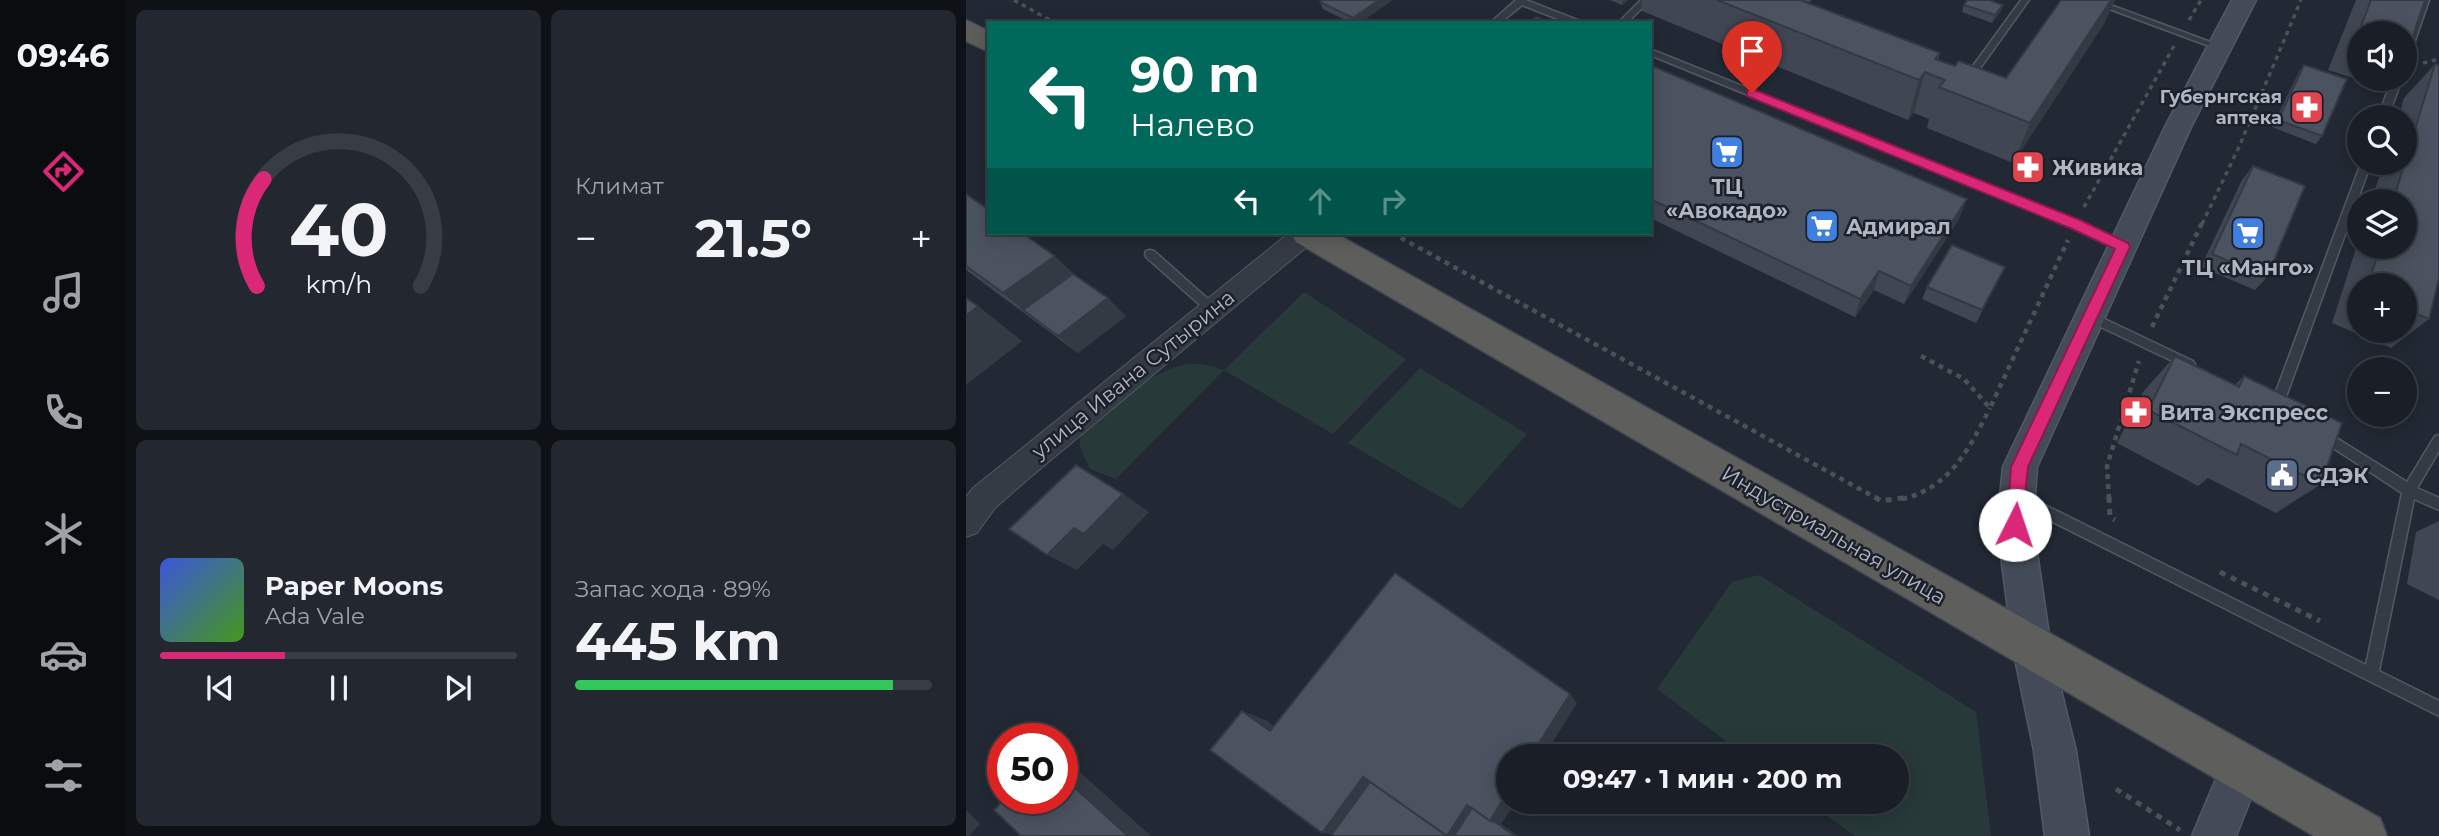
<!DOCTYPE html>
<html lang="ru">
<meta charset="utf-8">
<style>
:root{--surface:#1a1f27;--page:#23272f;--text:#f1f3f6;--muted:#9fa2a7;--line:#383d44;--accent:#db2777}
body{margin:0;font-family:Montserrat,sans-serif;background:var(--page);color:var(--text);height:100vh;display:flex;flex-direction:column;font-size:26px;white-space:nowrap}
*{box-sizing:border-box;margin:0}
p{font-size:23px;color:var(--muted)}
.icon{flex:none;width:38px;height:38px;fill:none;stroke:currentColor;stroke-width:2;stroke-linecap:round;stroke-linejoin:round}
.map{position:relative;flex:1;overflow:hidden}
.panel{display:flex;flex-direction:column;gap:10px;padding:10px;background:#0e1115;width:840px}
.panel>*{flex:none}
.hud{position:absolute;left:21px;top:21px;width:665px;height:214px;border-radius:0px;box-shadow:0 4px 18px #0003,0 0 0 2px var(--line);background:#00695c;color:#fff;overflow:hidden}
.controls{position:absolute;left:1381px;top:21px;display:grid;gap:14px}
.controls a{display:grid;place-items:center;width:70px;height:70px;border-radius:50%;background:var(--surface);box-shadow:0 4px 18px #0003,0 0 0 2px var(--line);font-size:35px}
.speed{position:absolute;left:21px;top:723px;display:flex;gap:14px;font-size:35px;font-weight:700;text-align:center}
.speed>*{display:grid;place-content:center;width:91px;height:91px;border-radius:50%;background:var(--surface);box-shadow:0 4px 18px #0003,0 0 0 2px var(--line);line-height:1}
.speed .limit{border:10px solid #d22;background:#fff;color:#111}
.pin{position:absolute;display:grid;place-items:center;width:60px;height:60px;color:#fff;margin:-72px -30px;border-radius:50% 50% 50% 0;rotate:-45deg;box-shadow:0 0 7px #0007}
.pin .icon{rotate:45deg}
.me{position:absolute;width:77px;margin:-38px;rotate:4deg;stroke-linejoin:round;filter:drop-shadow(0 0 5px #0008)}
.turn{display:flex;align-items:center;gap:24px;height:147px;padding:0 28px;font-size:32px}
.turn .icon{width:91px;height:91px;stroke-width:2.5}
.turn b{display:block;font-size:49px;line-height:60px}
.lanes{display:flex;align-items:center;height:66px;padding:0 28px;background:#0003;justify-content:center;gap:35px;direction:ltr}
.lanes .off{opacity:.35}
.big{font-size:52px;font-weight:700;line-height:1.1}
.panel .widget{flex:1;display:flex;flex-direction:column;justify-content:center;gap:10px;min-width:0;padding:0 24px;border-radius:10px;background:var(--page)}
.panel .dial{align-items:center;gap:0}
.dial svg{height:182px;overflow:visible;fill:none;stroke:var(--line);stroke-width:7;stroke-linecap:round;text-anchor:middle}
.dial text{fill:var(--text);stroke:none}
.song{display:flex;align-items:center;gap:21px}
.cover{width:84px;height:84px;border-radius:10px;background:linear-gradient(135deg,hsl(230 70% 55%),hsl(100 70% 35%))}
.played{height:7px;border-radius:4px;background:linear-gradient(90deg,var(--accent) 35%,var(--line) 35%)}
.keys{display:flex;justify-content:space-around;direction:ltr}
.heat{display:flex;justify-content:space-between;align-items:center;font-size:38px;direction:ltr}
.charge{height:10px;border-radius:5px;background:linear-gradient(90deg,#34c759 89%,var(--line) 0)}
.panel .tiles{flex:1;display:grid;gap:10px;grid-template-columns:repeat(2,1fr)}
.trip{position:absolute;left:530px;top:744px;width:413px;height:70px;border-radius:35px;background:var(--surface);box-shadow:0 4px 18px #0003,0 0 0 2px var(--line);font-weight:700;line-height:70px;text-align:center}
main{display:flex;flex:1;min-height:0}
.dock{display:flex;flex-direction:column;width:126px;justify-content:space-around;align-items:center;background:#0a0c10;color:var(--muted)}
.dock .icon{width:49px;height:49px}
.dock .selected{color:var(--accent)}
.dock b{font-size:32px;color:var(--text)}
.map>svg:first-child{display:block}
.green{fill:#28393a}
.lines{fill:none;stroke-linecap:round;stroke-linejoin:round}
.service-casing{stroke:#535963;stroke-width:3}
.tertiary-casing{stroke:#535963;stroke-width:2}
.secondary-casing{stroke:#535963;stroke-width:3}
.trunk-casing{stroke:#404650;stroke-width:3}
.path-far2{stroke:#465457;stroke-width:3.5;stroke-dasharray:4.5 4.5;stroke-linecap:butt}
.path-far1{stroke:#465457;stroke-width:4.5;stroke-dasharray:5 5;stroke-linecap:butt}
.path{stroke:#465457;stroke-width:5;stroke-dasharray:6 6;stroke-linecap:butt}
.service{fill:#353b45;fill-rule:evenodd}
.tertiary{fill:#353b45;fill-rule:evenodd}
.secondary{fill:#444b58;fill-rule:evenodd}
.trunk{fill:#5e5e5c;fill-rule:evenodd}
.wall{fill:#404753;fill-rule:evenodd}
.shaded-wall{fill:#343a43}
.building{fill:#4b5360;stroke:#343a43;stroke-width:2}
.route{fill:#db2777;stroke:#8e194d;stroke-width:2}
.labels{text-anchor:middle;dominant-baseline:central;stroke-width:5;stroke-linejoin:round;paint-order:stroke}
.far-poi-label{font-size:18px;font-weight:bold;fill:#b0b6c2;stroke:#1b202a;text-anchor:end}
.poi-label{font-size:21px;font-weight:bold;fill:#b0b6c2;stroke:#1b202a;text-anchor:start}
.street-label{font-size:21px;fill:#b0b6c2;stroke:#1b202a}
</style>
<main>
<nav class="dock">
<b>09:46</b>
<svg class="icon selected" aria-label="directions" viewBox="0 0 24 24"><path d="M12 3l9 9-9 9-9-9zM9 14v-3h6M13 9l2 2-2 2"/></svg>
<svg class="icon" aria-label="music" viewBox="0 0 24 24"><path d="M9 18V5l10-2v13"/><circle cx="6" cy="18" r="3"/><circle cx="16" cy="16" r="3"/></svg>
<svg class="icon" aria-label="phone" viewBox="0 0 24 24"><path d="M5 4h4l2 5-3 2q2 4 5 5l2-3 5 2v4C11 20 4 13 5 4z"/></svg>
<svg class="icon" aria-label="climate" viewBox="0 0 24 24"><path d="M12 3v18M4 7l16 10M4 17L20 7"/></svg>
<svg class="icon" aria-label="car" viewBox="0 0 24 24"><path d="M5 17H2v-5l4-1 3-4h7l3 4 3 1v5h-3M9 17h6M6 11h13"/><circle cx="7" cy="17" r="2"/><circle cx="17" cy="17" r="2"/></svg>
<svg class="icon" aria-label="filters" viewBox="0 0 24 24"><path d="M4 7h16M4 17h16"/><circle cx="9" cy="7" r="2"/><circle cx="15" cy="17" r="2"/></svg>
</nav>
<section class="panel">
<div class="tiles">
<div class="widget dial"><svg viewBox="0 0 100 80">
<path d="M14 69A42 42 0 1 1 86 69"/>
<path d="M14 69A42 42 0 0 1 17 22" stroke="#db2777"/>
<text x="50" y="56" font-size="32" font-weight="700">40</text>
<text x="50" y="72" font-size="11">km/h</text>
</svg></div>
<div class="widget"><p>Климат</p>
<div class="heat"><a>−</a><b class="big">21.5°</b><a>+</a></div>
</div>
<div class="widget">
<div class="song"><i class="cover"></i><div><b>Paper Moons</b><p>Ada Vale</p></div></div>
<div class="played"></div>
<div class="keys"><svg class="icon" aria-label="previous" viewBox="0 0 24 24"><path d="M18 5L8 12l10 7zM5 5v14"/></svg><svg class="icon" aria-label="pause" viewBox="0 0 24 24"><path d="M8 5v14M16 5v14"/></svg><svg class="icon" aria-label="next" viewBox="0 0 24 24"><path d="M6 5l10 7-10 7zM19 5v14"/></svg></div>
</div>
<div class="widget"><p>Запас хода · 89%</p><b class="big">445 km</b><div class="charge"></div></div>
</div>
</section>
<div class="map">
<svg width="1473" height="836" viewBox="0 0 1473 836">
<rect width="100%" height="100%" fill="#222934"/>
<g class="green">
<path d="M338,292L440,359L367,434L258,370L150,479L124,469C121,462 115,452 114,445C110,416 195,368 221,364C234,363 245,366 258,370Z"/>
<polygon points="454,368 561,434 495,509 382,443"/>
<polygon points="793,575 1010,712 1025,836 889,836 842,802 931,802 931,756 780,756 691,689 766,582"/>
</g>
<g class="lines">
<g class="service-casing">
<g id="service">
<polygon points="560,0 614,21 615,23 602,23 556,5 534,23 524,23 550,0"/>
<polygon points="675,0 684,0 661,23 652,23"/>
<polygon points="1055,0 1063,0 1005,81 999,81 999,77"/>
<polygon points="1119,0 1131,0 1258,47 1257,49 1251,49"/>
<polygon points="1455,0 1463,0 1443,58 1438,61 1438,44"/>
<polygon points="684,49 1113,221 1160,244 1161,247 1156,251 1152,250 1105,227 684,55"/>
<polygon points="1426,79 1436,79 1422,117 1412,117"/>
<polygon points="1395,163 1405,163 1317,405 1315,409 1307,409 1305,405"/>
<polygon points="184,250 188,251 251,307 253,310 251,313 243,313 180,257 179,254 180,251"/>
<polygon points="1124,312 1227,361 1229,364 1227,367 1219,367 1120,320 1118,317 1120,314"/>
<polygon points="1356,429 1441,482 1469,436 1473,435 1473,451 1451,488 1473,498 1473,510 1448,499 1413,671 1473,701 1473,716 1049,503 1048,499 1049,495 1054,493 1059,495 1400,665 1436,493 1352,438 1350,434 1352,430"/>
</g>
</g>
<g class="tertiary-casing">
<polygon id="tertiary" points="323,233 353,233 349,240 62,479 29,508 11,533 0,537 0,497 7,488"/>
</g>
<g class="secondary-casing">
<g id="secondary">
<polygon points="1266,0 1290,0 1226,125 1071,467 1067,525 1085,649 1110,751 1123,836 1079,836 1068,751 1047,649 1031,525 1037,467 1200,125"/>
<polygon points="1276,747 1291,753 1297,768 1270,836 1226,836 1261,753"/>
</g>
</g>
<g class="trunk-casing">
<g id="trunk">
<polygon points="0,20 23,31 23,52 0,41"/>
<polygon points="325,233 369,233 1414,818 1421,836 1348,836 330,242"/>
</g>
</g>
<g class="path-far2">
<polyline points="48,0 89,23"/>
<polyline points="1223,20 1235,0"/>
<polyline points="1457,63 1473,59"/>
<polyline points="1118,207 1208,46"/>
<polyline points="1236,224 1273,147 1335,0"/>
</g>
<g class="path-far1">
<polyline points="426,233 912,499"/>
<polyline points="1186,327 1236,223"/>
<polyline points="955,356 998,379 1024,408 1102,240"/>
<path d="M936,499C984,488 1003,449 1024,408"/>
<polyline points="1143,499 1141,466 1173,361"/>
</g>
<g class="path">
<polyline points="909,497 915,501 943,497"/>
<polyline points="1143,497 1144,517 1149,520"/>
<polyline points="1254,572 1354,621"/>
<polyline points="1150,789 1214,830"/>
</g>
<use href="#service" class="service"/>
<use href="#tertiary" class="tertiary"/>
<use href="#secondary" class="secondary"/>
<use href="#trunk" class="trunk"/>
</g>
<g class="wall">
<polygon points="426,0 394,23 385,23 357,9 354,2"/>
<polygon points="644,0 662,0 656,5"/>
<polygon points="676,0 846,0 842,3 974,53 972,60 989,66 1040,78 1139,22 1047,163 961,128 963,119 948,113 942,120 676,11"/>
<polygon points="1390,0 1459,0 1444,45 1438,51 1438,33 1393,33 1393,79 1415,79 1410,85 1362,70"/>
<polygon points="998,5 1037,5 1034,12 1026,23 996,12"/>
<path d="M1469,64L1463,319L1425,348L1366,323L1393,239V247H1438V201H1405L1418,163H1438V117H1432L1438,98ZM1393,285H1438V331H1393Z"/>
<polygon points="684,65 993,219 938,304 908,290 889,317 684,218"/>
<polygon points="1338,65 1356,136 1350,144 1306,127 1333,72"/>
<polygon points="1287,166 1301,277 1289,290 1235,267 1276,180"/>
<polygon points="0,194 107,274 160,316 112,353 0,270"/>
<polygon points="1039,267 1010,323 956,299 961,287"/>
<polygon points="1209,356 1269,385 1278,376 1355,484 1310,513 1242,478 1232,486 1151,443 1177,392"/>
<polygon points="1473,521 1473,600 1441,584 1450,532"/>
</g>
<g class="shaded-wall">
<polygon points="413,0 426,0 394,23 389,23 387,18"/>
<polygon points="656,0 662,0 656,5"/>
<polygon points="1145,0 1149,0 1139,22 1047,163 1064,123"/>
<polygon points="1037,5 1034,12 1026,23 1029,15"/>
<polygon points="959,72 948,113 942,120 953,80"/>
<polygon points="1001,199 993,219 938,304 945,286"/>
<polygon points="89,256 126,292 57,310 37,293"/>
<polygon points="913,271 908,290 889,317 894,299"/>
<polygon points="142,298 160,316 112,353 92,336"/>
<polygon points="12,306 56,341 0,385 0,316"/>
<polygon points="157,494 183,512 147,550 137,544 111,570 81,555 108,528"/>
<polygon points="604,694 611,703 578,756 565,756"/>
<polygon points="276,711 300,720 326,739 304,731"/>
<polygon points="96,762 105,764 185,836 162,836 96,776"/>
<polygon points="397,777 501,805 542,791 542,802 550,802 535,824 552,836 377,836 356,833"/>
<polygon points="0,810 14,824 3,836 0,836"/>
</g>
<g class="building">
<polygon points="356,0 413,0 387,18 354,2"/>
<polygon points="751,0 834,0 974,53 969,59 989,66 993,61 1040,78 1095,0 1145,0 1064,123 973,87 979,80 959,72 953,80"/>
<polygon points="1001,0 1023,0 1037,5 1029,15 998,5"/>
<polygon points="1405,0 1459,0 1444,45 1438,43 1438,33 1409,33 1394,29"/>
<polygon points="570,17 585,23 563,23"/>
<polygon points="1469,64 1473,65 1473,278 1463,319 1438,309 1438,285 1402,285 1414,247 1438,247 1438,201 1427,201"/>
<polygon points="684,65 1001,199 945,286 913,271 894,299 684,199"/>
<polygon points="1338,65 1381,79 1356,136 1312,120"/>
<polygon points="1287,166 1339,186 1301,277 1246,254"/>
<polygon points="0,194 23,210 23,233 56,233 89,256 37,293 0,266"/>
<polygon points="986,245 1039,267 1016,310 961,287"/>
<polygon points="107,274 142,298 92,336 57,310"/>
<polygon points="0,298 12,306 0,316"/>
<polygon points="1209,356 1273,387 1278,376 1376,423 1355,484 1275,444 1271,455 1182,410"/>
<polygon points="110,465 157,494 118,534 108,528 81,555 43,529"/>
<polygon points="429,573 604,694 565,756 542,756 542,791 524,821 501,805 481,836 397,777 356,833 244,750 276,711 304,731"/>
<polygon points="96,776 162,836 53,836 54,835 28,810 39,798 96,798"/>
<polygon points="404,782 481,836 482,836 368,836 366,834"/>
<polygon points="506,808 524,821 529,822 549,836 488,836"/>
</g>
<polygon class="route" points="786,89 1114,220 1162,243 1164,247 1062,467 1055,531 1049,533 1043,531 1041,525 1045,467 1149,249 1104,228 781,96 781,90"/>
<defs>
<g id="pharmacy-square" transform="scale(1.75)"><rect x="-9" y="-9" width="18" height="18" rx="4" fill="#e0444e" stroke="#1b202a"/><path d="M-2-6h4v4h4v4h-4v4h-4v-4h-4v-4h4Z" fill="#fff"/></g>
<g id="supermarket-square" transform="scale(1.75)"><rect x="-9" y="-9" width="18" height="18" rx="4" fill="#3f7fe0" stroke="#1b202a"/><path d="M-6-5.5h2.5l.6 2H6L4.5 2H-2.5L-4.4-4H-6ZM-1.5 3.2a1.3 1.3 0 1 0 .1 0ZM3 3.2a1.3 1.3 0 1 0 .1 0Z" fill="#fff"/></g>
<g id="civic-square" transform="scale(1.75)"><rect x="-9" y="-9" width="18" height="18" rx="4" fill="#5c6f8a" stroke="#1b202a"/><path d="M-.6-6.5H3V-4.5H.6V-3L4-1V1h2V6H-6V1h2V-1L-.6-3ZM-1.2 2.5V6h2.4V2.5Z" fill="#fff"/></g>
</defs>
<g fill-rule="evenodd">
<use href="#pharmacy-square" x="1341" y="107"/>
<use href="#supermarket-square" x="761" y="152"/>
<use href="#pharmacy-square" x="1062" y="167"/>
<use href="#supermarket-square" x="856" y="226"/>
<use href="#supermarket-square" x="1282" y="233"/>
<use href="#pharmacy-square" x="1170" y="412"/>
<use href="#civic-square" x="1316" y="475"/>
</g>
<g class="labels">
<g class="far-poi-label">
<text x="1316" y="97">Губернгская<tspan x="1316" dy="21">аптека</tspan></text>
</g>
<g class="poi-label">
<text x="1086" y="167">Живика</text>
<text x="761" y="186" text-anchor="middle">ТЦ<tspan x="761" dy="24">«Авокадо»</tspan></text>
<text x="880" y="226">Адмирал</text>
<text x="1282" y="267" text-anchor="middle">ТЦ «Манго»</text>
<text x="1194" y="412">Вита Экспресс</text>
<text x="1340" y="475">СДЭК</text>
</g>
<g class="street-label">
<text transform="translate(167 374) rotate(-39)">улица Ивана Сутырина</text>
<text transform="translate(868 535) rotate(30)">Индустриальная улица</text>
</g>
</g>
</svg>
<div class="controls">
<a><svg class="icon" aria-label="sound" viewBox="0 0 24 24"><path d="M4 9h4l5-4v14l-5-4H4zM17 9q2 3 0 6"/></svg></a>
<a><svg class="icon" aria-label="search" viewBox="0 0 24 24"><circle cx="10" cy="10" r="6"/><path d="M15 15l6 6"/></svg></a>
<a><svg class="icon" aria-label="layers" viewBox="0 0 24 24"><path d="M12 4l9 5-9 5-9-5zM3 14l9 5 9-5"/></svg></a>
<a>+</a>
<a>−</a>
</div>
<div class="speed"><div class="limit">50</div></div>
<div class="pin" style="left:786px;top:93px;background:#d93025"><svg class="icon" aria-label="arrive" viewBox="0 0 24 24"><path d="M6 21V4h12l-3 4 3 4H6"/></svg></div>
<svg class="me" style="left:1049px;top:525px" viewBox="-20 -20 40 40"><circle r="19" fill="#fff"/><path d="M0-13L10 11 0 6-10 11z" fill="#db2777"/></svg>
<div class="trip">09:47 · 1 мин · 200 m</div>
<div class="hud">
<div class="turn"><svg class="icon" aria-label="left" viewBox="0 0 24 24"><path d="M17 20v-9H6M10 6l-5 5 5 5"/></svg><div><b>90 m</b>Налево</div></div>
<div class="lanes"><svg class="icon" aria-label="left" viewBox="0 0 24 24"><path d="M17 20v-9H6M10 6l-5 5 5 5"/></svg><svg class="icon off" aria-label="ahead" viewBox="0 0 24 24"><path d="M12 20V5M6 11l6-6 6 6"/></svg><svg class="icon off" aria-label="right" viewBox="0 0 24 24"><path d="M7 20v-9h11M14 6l5 5-5 5"/></svg></div>
</div>
</div>
</main>
